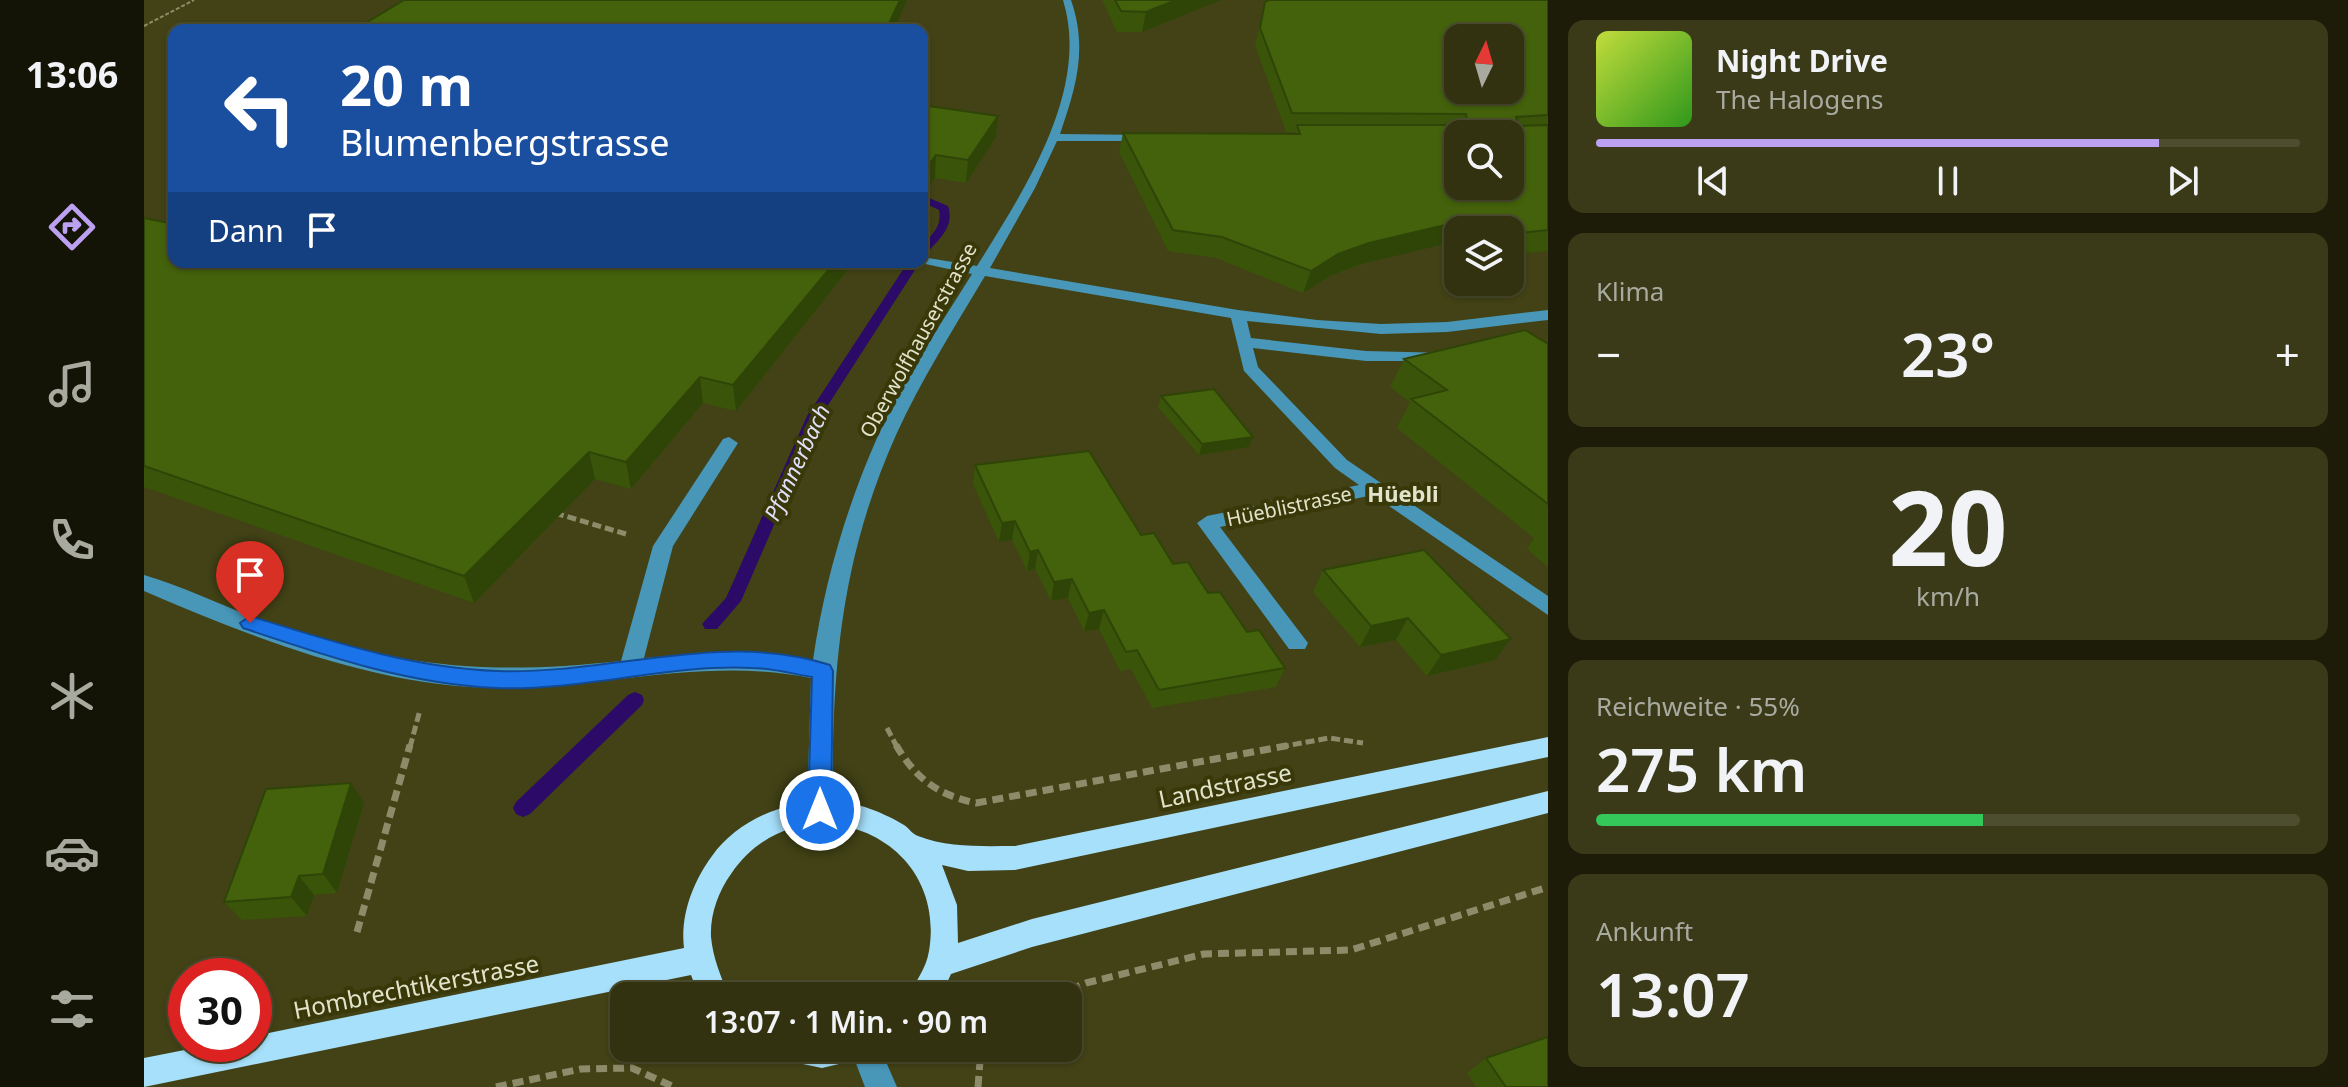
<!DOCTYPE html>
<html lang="de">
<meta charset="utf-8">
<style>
:root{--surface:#323210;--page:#3a3a19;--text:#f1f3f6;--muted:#a8aa9f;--line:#4d4d30;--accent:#bca0f2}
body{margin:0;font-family:"Noto Sans",sans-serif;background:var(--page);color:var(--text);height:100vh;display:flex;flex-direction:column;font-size:30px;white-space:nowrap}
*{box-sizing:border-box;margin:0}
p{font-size:26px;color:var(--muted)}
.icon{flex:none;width:44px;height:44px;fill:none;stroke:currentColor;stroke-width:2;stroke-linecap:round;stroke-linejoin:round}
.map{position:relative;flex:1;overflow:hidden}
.sheet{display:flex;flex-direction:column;gap:20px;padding:20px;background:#1c1c09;width:800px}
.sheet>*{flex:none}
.hud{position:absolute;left:24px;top:24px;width:760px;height:244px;border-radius:16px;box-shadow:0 2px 6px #0004,0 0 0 2px var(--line);background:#1a4fa0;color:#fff;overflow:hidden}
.needle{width:52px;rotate:5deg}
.buttons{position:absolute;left:1300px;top:24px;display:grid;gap:16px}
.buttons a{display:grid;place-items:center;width:80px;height:80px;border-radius:16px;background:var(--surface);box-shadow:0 2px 6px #0004,0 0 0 2px var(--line);font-size:40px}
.speed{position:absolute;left:24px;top:958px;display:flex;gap:16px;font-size:40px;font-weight:700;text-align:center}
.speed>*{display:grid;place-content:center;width:104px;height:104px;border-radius:50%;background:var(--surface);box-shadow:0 2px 6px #0004,0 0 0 2px var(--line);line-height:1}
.speed .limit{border:12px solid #d22;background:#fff;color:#111}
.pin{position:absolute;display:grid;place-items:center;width:68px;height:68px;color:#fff;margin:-82px -34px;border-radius:50% 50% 50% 0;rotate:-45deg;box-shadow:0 0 8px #0007}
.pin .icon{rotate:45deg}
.me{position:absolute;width:88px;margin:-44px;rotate:0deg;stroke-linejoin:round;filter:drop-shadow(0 0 6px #0008)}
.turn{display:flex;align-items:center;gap:28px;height:168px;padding:0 40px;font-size:36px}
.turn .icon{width:104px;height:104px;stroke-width:2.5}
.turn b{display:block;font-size:56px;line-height:68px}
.then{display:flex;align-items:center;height:76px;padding:0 40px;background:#0003;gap:16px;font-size:30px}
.big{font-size:60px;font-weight:600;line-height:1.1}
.sheet .tile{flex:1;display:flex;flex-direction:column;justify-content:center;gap:12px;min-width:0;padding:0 28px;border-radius:16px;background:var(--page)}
.sheet .dial{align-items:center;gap:0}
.dial b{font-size:104px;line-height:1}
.song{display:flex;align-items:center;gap:24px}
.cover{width:96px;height:96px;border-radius:12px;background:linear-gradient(135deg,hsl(70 70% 55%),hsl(110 70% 35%))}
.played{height:8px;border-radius:4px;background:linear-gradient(90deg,var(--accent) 80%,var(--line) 80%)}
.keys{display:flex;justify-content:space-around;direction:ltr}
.heat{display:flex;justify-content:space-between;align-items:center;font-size:44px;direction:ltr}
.charge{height:12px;border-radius:6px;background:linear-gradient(90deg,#34c759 55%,var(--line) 0)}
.trip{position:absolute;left:466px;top:982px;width:472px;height:80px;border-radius:16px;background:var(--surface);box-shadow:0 2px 6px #0004,0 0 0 2px var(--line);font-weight:600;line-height:80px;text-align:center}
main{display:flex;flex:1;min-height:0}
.tabs{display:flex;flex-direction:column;width:144px;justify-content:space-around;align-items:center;background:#141406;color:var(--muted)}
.tabs .icon{width:56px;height:56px}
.tabs .active{color:var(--accent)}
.tabs b{font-size:36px;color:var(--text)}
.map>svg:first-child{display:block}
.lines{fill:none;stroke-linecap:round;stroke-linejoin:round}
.stream{fill:#2b0a68;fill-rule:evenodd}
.path-far2{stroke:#8c8c6a;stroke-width:2;stroke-dasharray:4 2;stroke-linecap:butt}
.path-far1{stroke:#8c8c6a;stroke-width:5;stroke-dasharray:9 4;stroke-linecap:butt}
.path{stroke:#8c8c6a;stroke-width:7;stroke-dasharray:11 6;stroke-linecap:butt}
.minor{fill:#4896b8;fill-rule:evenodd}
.major{fill:#a7e0fb;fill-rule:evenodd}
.wall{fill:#3a5409}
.shaded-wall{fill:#2f4508}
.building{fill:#43620b;stroke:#2f4508;stroke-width:2;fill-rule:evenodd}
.route{fill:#1a73e8;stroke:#114b97;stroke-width:2}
.labels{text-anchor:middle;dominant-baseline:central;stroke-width:8;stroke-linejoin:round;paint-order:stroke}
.street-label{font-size:20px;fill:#e2e3cb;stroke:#383809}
.water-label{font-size:22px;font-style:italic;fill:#e1dff9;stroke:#383809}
.neighbourhood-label{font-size:22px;font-weight:bold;fill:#e2e3cb;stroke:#383809}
.near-street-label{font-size:24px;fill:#e2e3cb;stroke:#383809}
</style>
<main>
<nav class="tabs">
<b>13:06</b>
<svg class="icon active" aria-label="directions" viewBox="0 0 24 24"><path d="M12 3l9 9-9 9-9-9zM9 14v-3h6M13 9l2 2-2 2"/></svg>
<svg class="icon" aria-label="music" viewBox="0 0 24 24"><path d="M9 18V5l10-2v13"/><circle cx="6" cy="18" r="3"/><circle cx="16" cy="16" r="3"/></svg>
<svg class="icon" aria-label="phone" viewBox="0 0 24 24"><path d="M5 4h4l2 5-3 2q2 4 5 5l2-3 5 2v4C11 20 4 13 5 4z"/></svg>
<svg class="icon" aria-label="climate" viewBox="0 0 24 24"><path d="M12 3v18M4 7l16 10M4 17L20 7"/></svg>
<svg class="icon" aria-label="car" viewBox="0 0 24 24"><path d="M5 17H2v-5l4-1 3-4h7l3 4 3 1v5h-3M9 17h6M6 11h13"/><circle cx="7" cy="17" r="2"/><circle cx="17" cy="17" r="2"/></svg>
<svg class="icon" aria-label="filters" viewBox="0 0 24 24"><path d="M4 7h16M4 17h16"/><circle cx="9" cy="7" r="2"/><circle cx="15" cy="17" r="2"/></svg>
</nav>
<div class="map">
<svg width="1404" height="1087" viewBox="0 0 1404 1087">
<rect width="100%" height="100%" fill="#424216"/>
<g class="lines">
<g class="stream">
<path d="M778,195L804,206C811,227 795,239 782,254L778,255V245C789,234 798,226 795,210L778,202Z"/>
<polygon points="764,262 776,262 677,416 597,601 573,629 561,629 558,624 582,598 663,416"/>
<polygon points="491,692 498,695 500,700 498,705 386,814 379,817 372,814 369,808 372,802 484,695"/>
</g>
<polyline class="path-far2" points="0,26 50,0"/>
<g class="path-far1">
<polyline points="411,513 482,534"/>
<polyline points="743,728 753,747"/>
<polyline points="266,747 276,710"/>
<polyline points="1136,747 1185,738 1219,743"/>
</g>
<g class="path">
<path d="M752,745C772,779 794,795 832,803L1147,745"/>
<polyline points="213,932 266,745"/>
<polyline points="910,996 942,983 1060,954 1207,950 1404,887"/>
<polyline points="352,1087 437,1069 488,1068 530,1087"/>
<polyline points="834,1087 837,1048"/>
</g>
<g class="minor">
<path d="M919,0H927C944,49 932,87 916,134L1004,135L1010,138L1004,141H913L891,188L846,268L1094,310L1173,320L1237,324L1303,322L1404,310V320L1303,332L1237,334L1103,321L1107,338L1222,351L1304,353V359L1298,361H1222L1109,348L1114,367L1203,460L1404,596V615L1229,495L1076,527L1164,643L1161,649H1145L1053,523L1063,516L1215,485L1191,468L1100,371L1087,318L841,276C810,328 777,380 752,435C696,560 687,675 689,810L685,818L676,821L667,818L663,810L667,678C564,657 464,687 361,688C237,689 112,639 0,591V575C47,589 91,612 138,628C261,668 348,675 477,661L509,546L579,439L585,437L594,443L529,546L500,658L607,651L669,660C680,584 702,508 733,438C759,380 795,327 828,274L772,262H778V257L833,266C879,192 947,90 919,0Z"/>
<polygon points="706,1048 736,1048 753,1087 721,1087"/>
</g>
<g class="major">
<path d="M1404,737V757L871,870L824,871L798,865L813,905L814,943L888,919L1404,791V813L888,947L807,974L797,996H765C772,980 782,969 785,951C805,831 652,777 587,874C574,892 566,915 567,937C569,958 577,977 585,996H555L547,975L0,1087V1058L71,1044H110V1036L540,948C536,915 549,882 568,856C600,811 668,790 721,807C733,811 749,818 760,825C765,828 768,834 774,836C805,848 839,846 871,846Z"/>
<polygon points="631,1048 720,1048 716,1059 678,1068 635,1059"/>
</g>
</g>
<g class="wall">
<polygon points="958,0 1077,0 998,32 973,32"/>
<polygon points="1404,0 1404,251 1366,254 1366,230 1314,230 1186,276 1159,293 1072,258 1024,251 975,152 979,133 1150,134 1151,132 1142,132 1111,45 1121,2"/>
<polygon points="778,105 854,116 852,137 822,183 791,178 778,195"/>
<polygon points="0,218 30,262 710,262 592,411 559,403 487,489 451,479 330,603 0,487"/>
<polygon points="1404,344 1404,567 1383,549 1390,538 1253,428 1266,402 1246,387 1260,359"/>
<polygon points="1017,396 1109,437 1105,447 1055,455 1014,407"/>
<polygon points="831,465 997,535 1029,564 1064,593 1141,668 1132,687 1008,708 987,669 976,671 955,629 940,631 924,598 907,601 891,569 883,571 868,540 855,542 829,484"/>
<polygon points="1179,570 1351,660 1283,676 1252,640 1216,647 1169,592"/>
<polygon points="220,803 193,893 170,895 163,916 98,920 80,902"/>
<polygon points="1342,1058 1404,1087 1332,1087 1323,1073"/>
</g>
<g class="shaded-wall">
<polygon points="756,0 763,0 750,30 742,30"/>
<polygon points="1032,0 1077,0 998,32 1002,12"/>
<polygon points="854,116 852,137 822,183 824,160"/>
<polygon points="792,155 791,178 778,195 778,174"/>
<polygon points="1339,216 1333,230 1314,230 1314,241 1217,264 1186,276 1159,293 1167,271 1194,254 1225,243"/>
<polygon points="691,262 710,262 592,411 589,385"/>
<polygon points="556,377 559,403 487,489 482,462"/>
<polygon points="1109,437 1105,447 1055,455 1058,444"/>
<polygon points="445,452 451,479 330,603 320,576"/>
<polygon points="871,521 868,540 855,542 858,523"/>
<polygon points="894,550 891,569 883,571 886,552"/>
<polygon points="928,579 924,598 907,601 910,582"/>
<polygon points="960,610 955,629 940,631 945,613"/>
<polygon points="1264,618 1252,640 1216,647 1227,626"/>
<polygon points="1367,639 1351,660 1283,676 1297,655"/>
<polygon points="207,783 220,803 193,893 179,874"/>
<polygon points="155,876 170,895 163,916 147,897"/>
</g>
<g class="building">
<polygon points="260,0 756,0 742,30 236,30 212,29"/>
<polygon points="971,0 1032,0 1002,12 977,11"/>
<path d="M1125,0H1404V115L1372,117L1375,126L1404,125V230L1366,234V230H1360L1339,216L1225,243L1194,254L1167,271L1078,237L1029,230L979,133L1156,134L1153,125H1324L1322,114L1148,113L1116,28L1121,2ZM1314,38H1366V90H1314ZM1314,134H1366V186H1314Z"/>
<polygon points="778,105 854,116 824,160 792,155 778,174"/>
<polygon points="0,218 30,224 30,262 691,262 589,385 556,377 482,462 445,452 320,576 0,466"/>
<polygon points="1381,330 1404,344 1404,504 1267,399 1303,390 1260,359"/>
<polygon points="1070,389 1109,437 1058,444 1017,396"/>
<polygon points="945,451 997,535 1010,533 1029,564 1044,562 1064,593 1076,592 1103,632 1115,630 1141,668 1015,690 993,650 982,652 960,610 945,613 928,579 910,582 894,550 886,552 871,521 858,523 831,465"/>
<polygon points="1280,550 1367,639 1297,655 1264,618 1227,626 1179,570"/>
<polygon points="207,783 179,874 155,876 147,897 80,902 122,789"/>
<polygon points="1404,1037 1404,1087 1362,1087 1342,1058"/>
</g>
<path class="route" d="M106,616C187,641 267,668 354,671C463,675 579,630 686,665L689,671L687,810L684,817L676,820L668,817L664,810L668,677C649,674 628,668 608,668C522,664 439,691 353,688C264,684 182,656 99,628L96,623Z"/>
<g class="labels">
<g class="street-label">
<text transform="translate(774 340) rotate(-61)">Oberwolfhauserstrasse</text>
<text transform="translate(1145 506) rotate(-12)">Hüeblistrasse</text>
</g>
<g class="water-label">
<text transform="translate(652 462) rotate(-65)">Pfannerbach</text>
</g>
<g class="neighbourhood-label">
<text x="1259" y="493">Hüebli</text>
</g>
<g class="near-street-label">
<text transform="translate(1081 785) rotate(-12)">Landstrasse</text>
<text transform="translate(272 986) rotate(-11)">Hombrechtikerstrasse</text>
</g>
</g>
</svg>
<div class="buttons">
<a><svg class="needle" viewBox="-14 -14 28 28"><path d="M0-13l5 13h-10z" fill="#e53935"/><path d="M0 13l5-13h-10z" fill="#a8aa9f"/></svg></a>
<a><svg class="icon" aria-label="search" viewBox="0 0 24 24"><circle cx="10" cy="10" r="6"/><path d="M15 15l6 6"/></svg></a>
<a><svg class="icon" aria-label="layers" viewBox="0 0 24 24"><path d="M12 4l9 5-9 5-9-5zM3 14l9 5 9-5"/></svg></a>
</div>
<div class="speed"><div class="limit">30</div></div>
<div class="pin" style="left:106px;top:623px;background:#d93025"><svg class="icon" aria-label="arrive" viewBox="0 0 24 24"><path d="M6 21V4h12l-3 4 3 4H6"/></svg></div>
<svg class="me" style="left:676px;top:810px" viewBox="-20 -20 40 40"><circle r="17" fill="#1a73e8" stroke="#fff" stroke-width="3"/><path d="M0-11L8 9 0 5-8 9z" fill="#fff"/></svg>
<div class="trip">13:07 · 1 Min. · 90 m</div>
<div class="hud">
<div class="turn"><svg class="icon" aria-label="left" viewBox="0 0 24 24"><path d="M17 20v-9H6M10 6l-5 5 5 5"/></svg><div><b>20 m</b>Blumenbergstrasse</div></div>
<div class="then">Dann<svg class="icon" aria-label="arrive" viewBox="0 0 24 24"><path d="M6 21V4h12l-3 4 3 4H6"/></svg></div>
</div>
</div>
<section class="sheet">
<div class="tile">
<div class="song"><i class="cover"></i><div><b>Night Drive</b><p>The Halogens</p></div></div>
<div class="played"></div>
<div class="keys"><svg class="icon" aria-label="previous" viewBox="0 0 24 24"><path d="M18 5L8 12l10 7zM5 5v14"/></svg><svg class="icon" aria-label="pause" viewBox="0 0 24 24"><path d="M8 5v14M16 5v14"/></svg><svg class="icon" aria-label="next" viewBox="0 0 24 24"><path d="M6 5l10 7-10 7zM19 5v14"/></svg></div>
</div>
<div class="tile"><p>Klima</p>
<div class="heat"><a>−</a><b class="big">23°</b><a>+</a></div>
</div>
<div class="tile dial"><b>20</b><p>km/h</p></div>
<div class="tile"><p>Reichweite · 55%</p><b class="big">275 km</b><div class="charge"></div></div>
<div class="tile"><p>Ankunft</p><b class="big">13:07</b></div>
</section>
</main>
